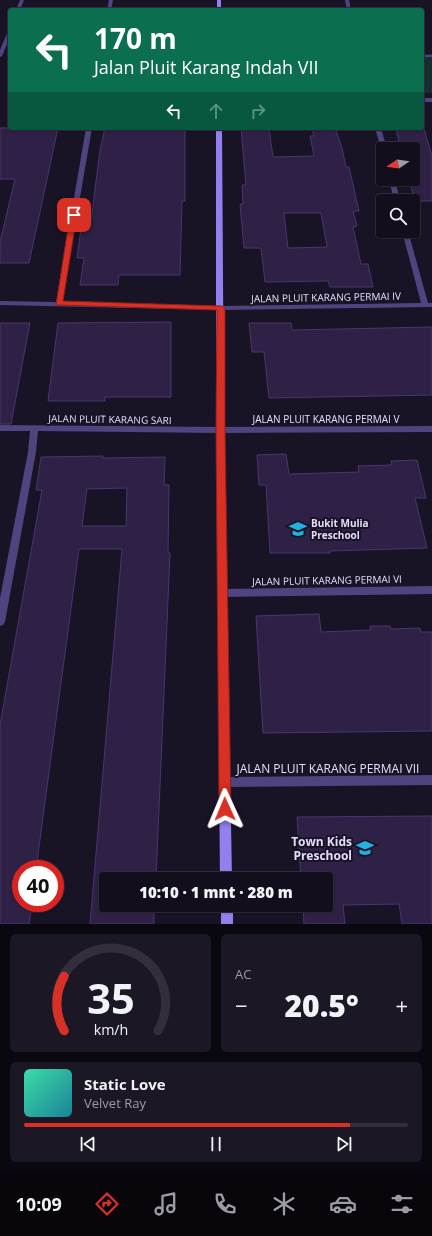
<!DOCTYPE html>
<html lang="id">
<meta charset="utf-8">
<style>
:root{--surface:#130e1c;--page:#1c1725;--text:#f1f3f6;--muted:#9d9ca3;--line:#322e3b;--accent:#d93025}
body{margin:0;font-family:"Open Sans",sans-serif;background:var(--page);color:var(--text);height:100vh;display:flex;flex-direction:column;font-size:15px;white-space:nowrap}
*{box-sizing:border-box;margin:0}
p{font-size:13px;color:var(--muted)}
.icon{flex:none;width:22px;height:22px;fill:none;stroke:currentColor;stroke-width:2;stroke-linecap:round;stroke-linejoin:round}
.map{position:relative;height:924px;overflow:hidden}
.panel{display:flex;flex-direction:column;gap:10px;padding:10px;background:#0a080f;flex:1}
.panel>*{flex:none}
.guide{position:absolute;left:8px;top:8px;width:416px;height:122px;border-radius:4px;box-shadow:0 1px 3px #0004,0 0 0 1px var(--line);background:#0b6e4f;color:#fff;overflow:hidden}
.needle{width:26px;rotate:257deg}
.tools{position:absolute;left:376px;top:142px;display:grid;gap:8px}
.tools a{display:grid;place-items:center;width:44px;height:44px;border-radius:4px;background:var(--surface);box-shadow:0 1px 3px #0004,0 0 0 1px var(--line);font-size:20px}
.speed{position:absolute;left:12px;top:860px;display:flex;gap:8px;font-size:20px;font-weight:700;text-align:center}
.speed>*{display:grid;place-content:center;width:52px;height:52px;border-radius:50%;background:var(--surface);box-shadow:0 1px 3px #0004,0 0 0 1px var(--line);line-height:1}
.speed .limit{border:6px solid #d22;background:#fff;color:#111}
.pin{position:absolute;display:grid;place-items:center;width:34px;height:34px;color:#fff;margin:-17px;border-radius:8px;box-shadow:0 2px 6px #0006}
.me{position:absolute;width:44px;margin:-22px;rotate:359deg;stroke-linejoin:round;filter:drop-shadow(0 0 3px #0008)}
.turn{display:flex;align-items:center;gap:14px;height:84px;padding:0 20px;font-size:18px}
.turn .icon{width:52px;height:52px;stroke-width:2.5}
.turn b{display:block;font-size:28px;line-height:34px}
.lanes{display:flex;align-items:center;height:38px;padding:0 20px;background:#0003;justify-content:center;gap:20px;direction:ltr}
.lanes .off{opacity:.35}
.big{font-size:30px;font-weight:800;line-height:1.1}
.panel .widget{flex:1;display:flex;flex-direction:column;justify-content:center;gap:6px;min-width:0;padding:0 14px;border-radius:6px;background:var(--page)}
.panel .dial{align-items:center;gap:0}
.dial svg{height:104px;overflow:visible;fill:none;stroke:var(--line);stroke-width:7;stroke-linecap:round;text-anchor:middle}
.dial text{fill:var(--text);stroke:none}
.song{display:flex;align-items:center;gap:12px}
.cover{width:48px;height:48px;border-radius:6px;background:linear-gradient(135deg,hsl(160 70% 55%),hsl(190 70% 35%))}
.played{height:4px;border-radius:2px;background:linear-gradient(90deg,var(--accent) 85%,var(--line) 85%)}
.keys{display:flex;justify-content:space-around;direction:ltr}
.heat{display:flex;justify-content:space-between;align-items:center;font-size:22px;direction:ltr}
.panel .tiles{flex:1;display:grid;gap:10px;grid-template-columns:1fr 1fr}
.widget:last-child{grid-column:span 2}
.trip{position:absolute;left:99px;top:872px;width:234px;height:40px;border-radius:4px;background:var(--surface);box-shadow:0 1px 3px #0004,0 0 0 1px var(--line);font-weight:800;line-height:40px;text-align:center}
.dock{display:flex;height:64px;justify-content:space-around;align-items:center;background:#08060b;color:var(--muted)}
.dock .icon{width:28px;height:28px}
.dock .active{color:var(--accent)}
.dock b{font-size:18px;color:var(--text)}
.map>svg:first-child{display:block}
.green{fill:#172d2f}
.building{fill:#2e2145;stroke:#4a366e;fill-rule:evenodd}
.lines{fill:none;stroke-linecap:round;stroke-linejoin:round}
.street{fill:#4f447f;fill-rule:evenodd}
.secondary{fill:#9380ee;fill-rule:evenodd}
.route{fill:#d93025;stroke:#8d1f18}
.labels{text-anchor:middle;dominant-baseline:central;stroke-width:4;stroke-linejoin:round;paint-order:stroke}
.street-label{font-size:10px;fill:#e5ddfb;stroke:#191326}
.poi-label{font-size:10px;font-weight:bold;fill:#e5ddfb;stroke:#191326;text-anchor:start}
.near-street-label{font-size:12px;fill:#e5ddfb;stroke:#191326}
.near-poi-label{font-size:12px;font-weight:bold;fill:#e5ddfb;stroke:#191326;text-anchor:end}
</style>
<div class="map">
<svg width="432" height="924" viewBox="0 0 432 924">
<rect width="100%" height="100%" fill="#191326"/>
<rect class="green" x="422" y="54" width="10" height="39"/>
<g class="building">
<polygon points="0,128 58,128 29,263 0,263 0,242 15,179 0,179"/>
<polygon points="105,128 185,128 185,201 182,201 180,275 119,275 118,285 80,285 84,258 77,258 82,221 91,221 100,150"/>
<path d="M241,128H269L273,157L314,156L310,136H314L312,129L335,128L342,148L346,167H349L359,211H353L357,226L353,227L361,264H368L373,287H330L328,281L265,282L261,248H244L240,204H243L242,185H246ZM284,213H321L327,247L288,248Z"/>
<polygon points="396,129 424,129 432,156 432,201 415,201 409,179 413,179 413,149 401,149"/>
<polygon points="171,322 171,397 105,397 105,401 48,401 58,323"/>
<polygon points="0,323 30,323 11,424 0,424"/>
<polygon points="249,323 291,323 292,330 432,327 432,395 269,398 264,352 252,352"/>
<polygon points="286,454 289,474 359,472 358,466 392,465 391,461 417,460 426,498 415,498 427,548 330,551 330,553 270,553 266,485 259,485 257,455"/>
<path d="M103,456V458L165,457L164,485H169L168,553H170L156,879H106V905H154V924H90L122,549H79L36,869H21V903H32L29,924H0V725L42,490H36L41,457ZM127,488L126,526H82L87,489Z"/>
<polygon points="319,614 321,632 371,630 370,626 390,626 391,629 420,628 421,632 432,632 432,731 263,733 256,616"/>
<polygon points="432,816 432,924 402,924 399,904 343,905 345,924 304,924 303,905 326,905 326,879 301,879 297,817"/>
</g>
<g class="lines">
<g class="street">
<polygon points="20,0 24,0 20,10 16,10"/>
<polygon points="109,0 113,0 111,10 107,10"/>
<polygon points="345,0 349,0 351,10 347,10"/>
<polygon points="10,30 10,37 2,56 0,57 0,50 8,31"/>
<rect x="422" y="55" width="10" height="2"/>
<rect x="422" y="98" width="10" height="4"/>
<polygon points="86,128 92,128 62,302 221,306 421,303 402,231 408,231 428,303 432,303 432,307 221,310 0,305 0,301 56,302"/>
<polygon points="375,128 381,128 387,149 383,149 383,150 381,149"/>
<polygon points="389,179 395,179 400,201 394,201"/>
<polygon points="0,425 220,427 432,426 432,432 220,433 38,431 36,452 5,622 3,625 0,626 0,598 28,452 30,431 0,431"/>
<polygon points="432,586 432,594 222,597 219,596 217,593 219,590 222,589"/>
<polygon points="432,775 432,785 225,787 221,786 220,782 221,778 225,777"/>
</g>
<g class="secondary">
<rect x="217" y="0" width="4" height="10"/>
<polygon points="216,128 222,128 224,430 232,879 220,879 216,430"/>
<rect x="221" y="905" width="12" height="19"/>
</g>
</g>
<polygon class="route" points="74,213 77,215 63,301 221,306 225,308 225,430 231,809 230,814 225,815 221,814 219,809 216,430 217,310 56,305 70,215"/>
<defs>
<g id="school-bare" transform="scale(1.38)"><path d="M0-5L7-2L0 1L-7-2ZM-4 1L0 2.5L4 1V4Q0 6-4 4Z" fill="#21b2e2" stroke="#191326" stroke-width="2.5" paint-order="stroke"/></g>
</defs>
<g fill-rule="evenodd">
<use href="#school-bare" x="298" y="529"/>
<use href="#school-bare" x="365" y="848"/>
</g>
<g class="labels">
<g class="street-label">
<text transform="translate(326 297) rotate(-1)">JALAN PLUIT KARANG PERMAI IV</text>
<text transform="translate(110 419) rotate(1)">JALAN PLUIT KARANG SARI</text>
<text x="326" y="419">JALAN PLUIT KARANG PERMAI V</text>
<text transform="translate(327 580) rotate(-1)">JALAN PLUIT KARANG PERMAI VI</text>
</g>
<g class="poi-label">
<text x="311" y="523">Bukit Mulia<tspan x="311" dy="12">Preschool</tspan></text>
</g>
<g class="near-street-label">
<text x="328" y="768">JALAN PLUIT KARANG PERMAI VII</text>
</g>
<g class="near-poi-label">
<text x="352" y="841">Town Kids<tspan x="352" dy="14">Preschool</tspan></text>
</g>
</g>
</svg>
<div class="tools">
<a><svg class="needle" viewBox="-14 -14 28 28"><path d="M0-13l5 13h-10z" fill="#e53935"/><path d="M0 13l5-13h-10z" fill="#9d9ca3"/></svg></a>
<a><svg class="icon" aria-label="search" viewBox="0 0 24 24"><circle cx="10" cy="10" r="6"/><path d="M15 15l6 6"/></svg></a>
</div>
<div class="speed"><div class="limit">40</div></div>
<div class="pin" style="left:74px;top:215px;background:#d93025"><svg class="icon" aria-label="arrive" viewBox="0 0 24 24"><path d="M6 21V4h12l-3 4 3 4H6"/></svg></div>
<svg class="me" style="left:225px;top:809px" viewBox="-20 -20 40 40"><path d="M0-17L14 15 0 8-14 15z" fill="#d93025" stroke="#fff" stroke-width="4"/></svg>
<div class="trip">10:10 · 1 mnt · 280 m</div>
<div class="guide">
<div class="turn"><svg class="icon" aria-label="left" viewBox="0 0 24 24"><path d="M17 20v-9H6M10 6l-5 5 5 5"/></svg><div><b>170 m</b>Jalan Pluit Karang Indah VII</div></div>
<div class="lanes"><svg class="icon" aria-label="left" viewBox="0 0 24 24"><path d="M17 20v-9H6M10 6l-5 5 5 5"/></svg><svg class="icon off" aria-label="ahead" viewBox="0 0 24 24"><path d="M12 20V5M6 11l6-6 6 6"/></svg><svg class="icon off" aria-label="right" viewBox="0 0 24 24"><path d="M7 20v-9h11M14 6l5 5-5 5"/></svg></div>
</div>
</div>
<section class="panel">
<div class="tiles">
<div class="widget dial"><svg viewBox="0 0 100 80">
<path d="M14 69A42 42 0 1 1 86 69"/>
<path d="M14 69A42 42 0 0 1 14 27" stroke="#d93025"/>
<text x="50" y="56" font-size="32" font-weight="700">35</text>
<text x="50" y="72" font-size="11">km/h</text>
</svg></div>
<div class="widget"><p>AC</p>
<div class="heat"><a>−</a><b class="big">20.5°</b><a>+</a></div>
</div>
<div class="widget">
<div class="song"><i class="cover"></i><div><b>Static Love</b><p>Velvet Ray</p></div></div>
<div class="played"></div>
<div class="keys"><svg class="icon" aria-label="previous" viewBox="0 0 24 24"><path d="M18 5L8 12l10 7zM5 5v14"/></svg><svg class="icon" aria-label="pause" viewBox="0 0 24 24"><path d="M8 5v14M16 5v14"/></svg><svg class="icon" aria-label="next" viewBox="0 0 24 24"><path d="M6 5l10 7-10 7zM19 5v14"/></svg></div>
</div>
</div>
</section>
<nav class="dock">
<b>10:09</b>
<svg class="icon active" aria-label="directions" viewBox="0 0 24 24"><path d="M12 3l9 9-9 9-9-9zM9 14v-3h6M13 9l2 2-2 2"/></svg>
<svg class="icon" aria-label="music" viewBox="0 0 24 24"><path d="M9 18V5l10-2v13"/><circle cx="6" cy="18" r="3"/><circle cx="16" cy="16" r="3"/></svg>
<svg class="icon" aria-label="phone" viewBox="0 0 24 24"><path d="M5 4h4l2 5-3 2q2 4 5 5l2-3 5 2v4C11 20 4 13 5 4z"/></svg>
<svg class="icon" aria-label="climate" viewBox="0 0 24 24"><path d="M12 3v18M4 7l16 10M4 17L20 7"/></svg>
<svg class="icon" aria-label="car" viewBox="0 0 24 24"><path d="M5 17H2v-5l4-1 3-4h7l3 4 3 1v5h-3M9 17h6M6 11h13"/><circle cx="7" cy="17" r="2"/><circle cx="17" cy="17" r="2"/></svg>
<svg class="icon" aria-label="filters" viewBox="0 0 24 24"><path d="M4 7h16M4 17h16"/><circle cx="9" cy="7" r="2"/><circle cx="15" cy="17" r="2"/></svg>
</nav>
